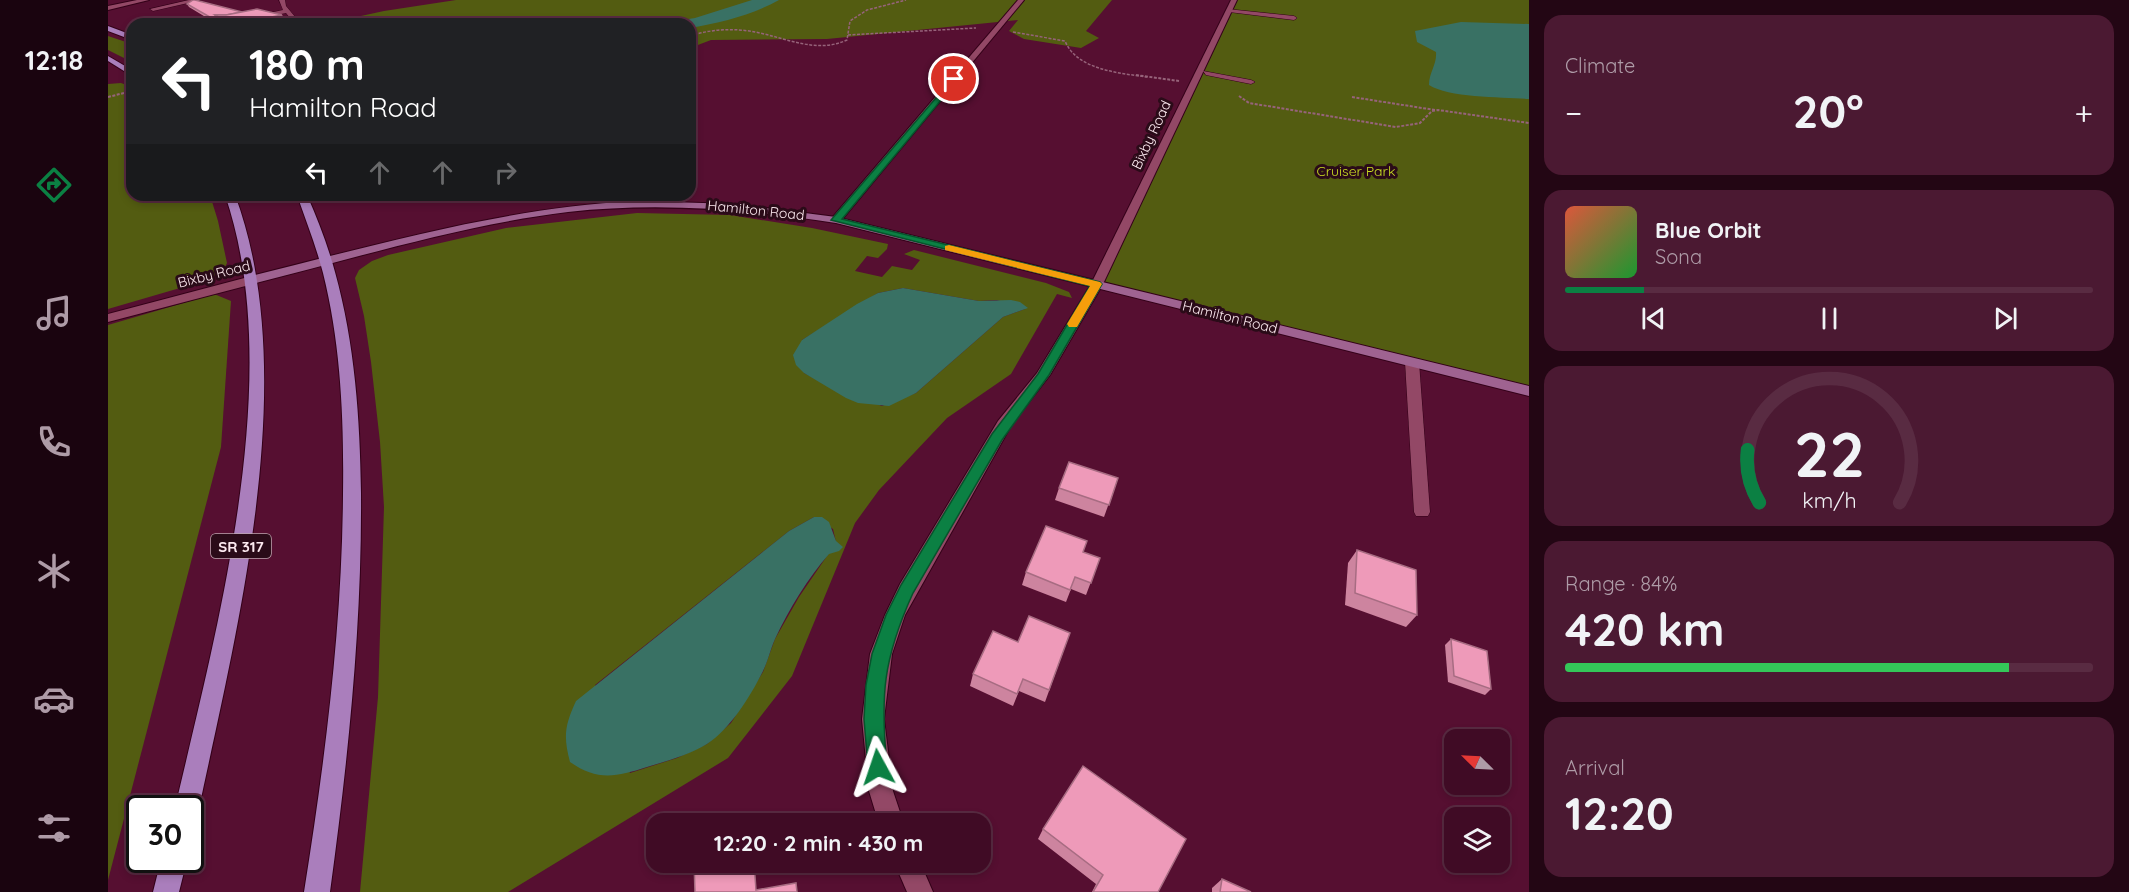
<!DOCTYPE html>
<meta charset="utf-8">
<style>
:root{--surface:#400b25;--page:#4b1932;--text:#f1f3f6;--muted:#ae9ba7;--line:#592b42;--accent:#0b8043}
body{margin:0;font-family:Quicksand,sans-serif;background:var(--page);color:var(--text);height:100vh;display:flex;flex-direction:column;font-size:22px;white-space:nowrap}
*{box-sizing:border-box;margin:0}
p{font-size:20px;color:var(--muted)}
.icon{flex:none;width:33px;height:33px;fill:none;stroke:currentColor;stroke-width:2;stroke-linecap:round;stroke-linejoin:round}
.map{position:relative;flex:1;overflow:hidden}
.side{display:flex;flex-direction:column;gap:15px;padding:15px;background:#230614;width:600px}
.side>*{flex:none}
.top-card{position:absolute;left:18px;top:18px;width:570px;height:183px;border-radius:18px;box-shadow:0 3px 9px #0003,0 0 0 2px var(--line);background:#202124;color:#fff;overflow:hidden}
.needle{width:39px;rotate:294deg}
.controls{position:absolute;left:1336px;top:729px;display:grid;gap:12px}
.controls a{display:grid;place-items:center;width:66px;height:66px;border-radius:12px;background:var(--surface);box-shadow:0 3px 9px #0003,0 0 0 2px var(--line);font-size:30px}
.speed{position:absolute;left:18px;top:795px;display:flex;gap:12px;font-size:30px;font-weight:700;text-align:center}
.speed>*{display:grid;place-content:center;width:78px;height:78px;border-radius:50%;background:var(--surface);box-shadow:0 3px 9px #0003,0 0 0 2px var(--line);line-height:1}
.speed .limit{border:3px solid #111;border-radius:9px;background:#fff;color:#111}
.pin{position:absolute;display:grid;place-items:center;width:51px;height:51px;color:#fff;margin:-26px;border:3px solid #fff;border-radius:50%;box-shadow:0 2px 6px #0007}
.me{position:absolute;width:66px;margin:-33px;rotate:355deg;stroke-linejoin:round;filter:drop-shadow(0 0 4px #0008)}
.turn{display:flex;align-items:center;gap:21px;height:126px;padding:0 24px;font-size:27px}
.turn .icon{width:78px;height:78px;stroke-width:2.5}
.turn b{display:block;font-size:42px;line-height:51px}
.lanes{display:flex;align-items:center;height:57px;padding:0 24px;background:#0003;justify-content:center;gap:30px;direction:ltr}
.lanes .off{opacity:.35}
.big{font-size:45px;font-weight:700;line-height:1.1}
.side .card{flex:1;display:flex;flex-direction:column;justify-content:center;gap:9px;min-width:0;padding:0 21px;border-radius:18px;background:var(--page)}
.side .dial{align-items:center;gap:0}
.dial svg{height:156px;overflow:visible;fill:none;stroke:var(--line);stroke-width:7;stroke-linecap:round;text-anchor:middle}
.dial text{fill:var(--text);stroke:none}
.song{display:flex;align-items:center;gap:18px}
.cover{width:72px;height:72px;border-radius:9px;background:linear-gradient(135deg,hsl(10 70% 55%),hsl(130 70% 35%))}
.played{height:6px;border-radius:3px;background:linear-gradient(90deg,var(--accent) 15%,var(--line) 15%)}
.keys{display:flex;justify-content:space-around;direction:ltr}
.heat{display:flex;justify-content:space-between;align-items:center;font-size:33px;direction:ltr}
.charge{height:9px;border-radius:4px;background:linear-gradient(90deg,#34c759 84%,var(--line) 0)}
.trip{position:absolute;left:538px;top:813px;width:345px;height:60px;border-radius:18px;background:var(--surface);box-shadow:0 3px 9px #0003,0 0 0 2px var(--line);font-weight:700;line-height:60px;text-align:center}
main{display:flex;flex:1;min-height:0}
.tab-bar{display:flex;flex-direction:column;width:108px;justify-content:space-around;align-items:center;background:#1a040f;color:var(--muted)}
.tab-bar .icon{width:42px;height:42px}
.tab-bar .active{color:var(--accent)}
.tab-bar b{font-size:27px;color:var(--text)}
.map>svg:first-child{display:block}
.green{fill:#535c11;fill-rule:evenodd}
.water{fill:#397164}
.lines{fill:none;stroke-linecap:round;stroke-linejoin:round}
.service-casing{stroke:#330018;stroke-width:1}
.minor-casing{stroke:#330018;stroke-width:2}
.tertiary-casing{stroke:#330018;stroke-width:2}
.secondary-casing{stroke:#330018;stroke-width:2}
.primary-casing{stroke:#330018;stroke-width:2}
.path-far1{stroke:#96637a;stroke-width:1.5;stroke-dasharray:3 1.5;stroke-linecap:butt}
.path{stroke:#96637a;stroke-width:2;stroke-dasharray:3 1.5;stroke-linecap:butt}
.service{fill:#934866;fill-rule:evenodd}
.minor{fill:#934866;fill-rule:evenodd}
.tertiary{fill:#934866;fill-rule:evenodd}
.secondary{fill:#9f6391;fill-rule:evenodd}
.primary{fill:#aa7ebc;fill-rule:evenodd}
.wall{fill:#cd849f}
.shaded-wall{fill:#a76c82}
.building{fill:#ee9ab9;stroke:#a76c82;stroke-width:1.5}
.route{fill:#0b8043;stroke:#07532c;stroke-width:1.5}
.slow{fill:#f59e0b}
.labels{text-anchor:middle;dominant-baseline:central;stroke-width:6;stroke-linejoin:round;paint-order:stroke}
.far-street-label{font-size:14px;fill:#fce9ef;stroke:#2a0b18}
.far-park-label{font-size:14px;fill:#c9de23;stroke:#2a0b18}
.shield{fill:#2a0b18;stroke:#bda6ae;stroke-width:1.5}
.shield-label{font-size:15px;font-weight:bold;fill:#fce9ef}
</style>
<main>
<nav class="tab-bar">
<b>12:18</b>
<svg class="icon active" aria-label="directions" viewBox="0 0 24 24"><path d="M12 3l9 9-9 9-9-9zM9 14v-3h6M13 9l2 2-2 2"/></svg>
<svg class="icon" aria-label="music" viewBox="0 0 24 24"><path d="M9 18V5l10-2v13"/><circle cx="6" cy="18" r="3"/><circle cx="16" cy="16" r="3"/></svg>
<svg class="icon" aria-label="phone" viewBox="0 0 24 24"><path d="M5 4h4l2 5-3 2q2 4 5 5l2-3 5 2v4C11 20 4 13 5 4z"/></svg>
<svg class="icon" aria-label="climate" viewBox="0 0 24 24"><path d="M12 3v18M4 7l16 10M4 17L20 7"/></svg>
<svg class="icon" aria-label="car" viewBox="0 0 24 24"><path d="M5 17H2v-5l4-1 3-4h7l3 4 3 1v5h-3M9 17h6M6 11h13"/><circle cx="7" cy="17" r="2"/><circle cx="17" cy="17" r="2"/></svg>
<svg class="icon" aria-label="filters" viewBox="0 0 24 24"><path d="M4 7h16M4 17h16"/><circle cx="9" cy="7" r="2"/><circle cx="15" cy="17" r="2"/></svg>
</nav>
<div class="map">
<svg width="1421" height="892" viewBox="0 0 1421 892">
<rect width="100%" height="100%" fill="#560f31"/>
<g class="green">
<polygon points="348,0 1004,0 978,31 991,38 973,48 916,39 901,31 910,20 719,39 603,40 582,48 582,24 216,24 276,11"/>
<polygon points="1126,0 1421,0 1421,391 989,284"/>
<polygon points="0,36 24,44 24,62 0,50"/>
<path d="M13,83L24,87V195H102L110,221L119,263C116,272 104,277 96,281L0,309V84Z"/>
<path d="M529,213L622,215L704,228L780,244L779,249L770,258L759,256L747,271L774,277L784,266L804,270L812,260L796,254L806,250L938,283L961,292L964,298L949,294L903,374L839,418L771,490L747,523L684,676L620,758L400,892H252L270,697L276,507L272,442L263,362L256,316L247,278L251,270L264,261L280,255L398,228ZM795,288L871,301L889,300L917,309L895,317L808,393L774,406L727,389L696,373L694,340L770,293ZM706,517L725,529L728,542L734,547L721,553L691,597L667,639L655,672L623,723L599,744L569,758L522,773L487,685L681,531Z"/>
<polygon points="106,294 123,301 113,447 0,880 0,325"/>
</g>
<g class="water">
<path d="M644,0H671C642,16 614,22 582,28V24H548L587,18Z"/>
<polygon points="383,16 412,18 434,24 324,24"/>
<path d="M1353,22L1421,24V99C1395,97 1341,98 1321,85C1321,72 1329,65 1328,52L1309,42L1307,31Z"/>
<polygon points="795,288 871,301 903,300 912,302 920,308 895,317 808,393 781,406 750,403 738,398 696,373 688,365 685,355 694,340 749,304 770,293"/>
<path d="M706,517H714L721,522L728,541L735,547L731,551L721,554C700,578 681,609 667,639C662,650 660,662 654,673C642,697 622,729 599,744C581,755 559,761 539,767C508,777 489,781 462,762C455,736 457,725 468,701L681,531Z"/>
</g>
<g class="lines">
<g class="service-casing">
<g id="service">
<polygon points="81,0 93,0 45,11 42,9"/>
<polygon points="171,0 177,0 178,6 193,24 187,24 178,13 123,24 111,24 175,10"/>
<polygon points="1119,9 1186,16 1189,18 1186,20 1121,12"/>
<polygon points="1095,71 1143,80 1147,82 1143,84 1098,75"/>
<polygon points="1304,358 1311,362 1322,512 1320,516 1308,516 1306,512 1297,362"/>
</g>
</g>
<g class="minor-casing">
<g id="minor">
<polygon points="29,0 41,0 0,10 0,6"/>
<polygon points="910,0 916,0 732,222 724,222 724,218"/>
<polygon points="989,280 995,284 942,375 904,424 797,615 784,654 776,719 785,791 796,824 771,824 761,791 754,719 762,654 777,615 792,584 890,421 929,373 983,284"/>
<polygon points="786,862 812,862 825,892 799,892"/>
</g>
</g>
<g class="tertiary-casing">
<g id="tertiary">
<polygon points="1123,0 1129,0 995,284 989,288 984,287 983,284"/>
<polygon points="144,276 150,280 149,283 0,322 0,314"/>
</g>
</g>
<g class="secondary-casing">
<path id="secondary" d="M527,201L628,204L728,217L1421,386V396L728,223C639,209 549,202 460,212C353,225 248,258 144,284L138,280L139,277C268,245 394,208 527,201Z"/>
</g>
<g class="primary-casing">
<g id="primary">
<polygon points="0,26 24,35 24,40 0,31"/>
<polygon points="0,56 24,70 24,76 0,61"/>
<path d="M117,195H127C194,375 130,625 91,808L88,817L82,819V808H67C109,627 179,375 117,195Z"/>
<path d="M189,195H199C210,220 220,246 227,272C247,344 252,419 253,493C254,627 240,760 222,892H196C217,760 234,628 235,494C236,420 233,345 215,273C208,246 198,221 189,195Z"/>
<polygon points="53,860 79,860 71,892 45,892"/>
</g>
</g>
<g class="path-far1">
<path d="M905,32L957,41C969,70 1011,73 1039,77"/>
<polyline points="740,35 868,28"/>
<path d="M582,36C603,29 626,28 647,32C679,38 708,54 739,40L742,21L759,10L798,0"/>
</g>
<g class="path">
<polyline points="1028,75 1071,81"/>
<polyline points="1131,96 1141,103 1288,127 1312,123 1324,111 1330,110 1421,123"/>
<polyline points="0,97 24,91"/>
<polyline points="1244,97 1327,110"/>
</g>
<use href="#service" class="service"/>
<use href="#minor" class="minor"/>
<use href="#tertiary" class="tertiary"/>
<use href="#secondary" class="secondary"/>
<use href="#primary" class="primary"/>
</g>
<g class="wall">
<polygon points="79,4 134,12 174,15 178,24 109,24 81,7"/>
<polygon points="1010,478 996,517 947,500 951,488"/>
<polygon points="979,541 975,552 992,558 978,595 963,589 958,602 914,585 918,572"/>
<polygon points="1249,550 1309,615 1298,627 1237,605 1240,563"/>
<polygon points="962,633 937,702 911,691 905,706 862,686 865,674 910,642"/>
<polygon points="1343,639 1383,689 1377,695 1340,682 1337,645"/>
<polygon points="935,829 1050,892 984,892 988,884 930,839"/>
<polygon points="1114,879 1143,892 1104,892 1104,888"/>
</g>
<polygon class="shaded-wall" points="174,15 178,24 127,24"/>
<g class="building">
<polygon points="85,0 87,0 134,12 118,15 107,15 109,20 107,20 79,4"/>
<polygon points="149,9 174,15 127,24 123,24 107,15 118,15"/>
<polygon points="961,462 1010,478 1001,505 951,488"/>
<polygon points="938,526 979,541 975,552 992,558 983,583 967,577 962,590 918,572"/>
<polygon points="1249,550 1308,570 1309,615 1247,593"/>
<polygon points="921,616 962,633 941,690 915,679 909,694 865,674 885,631 910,642"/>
<polygon points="1343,639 1379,651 1383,689 1346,676"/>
<polygon points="975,766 1078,839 1050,892 985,892 995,875 935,829"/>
<polygon points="586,862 646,862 648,890 688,883 689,892 587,892"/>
<polygon points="1114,879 1143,892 1112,892"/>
</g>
<path class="route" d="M846,77L849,81L734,219L992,282L994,284L941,375L894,440L805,593C775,659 772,696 779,767L776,774L770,777L763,774L760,767L756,719L758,685L764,654L778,615L793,585L884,434L930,374L982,286L723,220Z"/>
<polygon class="slow" points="841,245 992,282 994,284 969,327 961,327 959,324 982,286 837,250 837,246"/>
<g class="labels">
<g class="far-street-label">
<text transform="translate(1043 135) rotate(-65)">Bixby Road</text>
<text transform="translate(648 210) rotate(6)">Hamilton Road</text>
<text transform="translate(106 274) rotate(-14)">Bixby Road</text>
<text transform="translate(1122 317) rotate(14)">Hamilton Road</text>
</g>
<g class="far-park-label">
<text x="1248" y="171">Cruiser Park</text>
</g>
<rect class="shield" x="103" y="534" width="60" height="24" rx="4.5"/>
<g class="shield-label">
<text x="133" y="546">SR 317</text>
</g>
</g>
</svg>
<div class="controls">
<a><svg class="needle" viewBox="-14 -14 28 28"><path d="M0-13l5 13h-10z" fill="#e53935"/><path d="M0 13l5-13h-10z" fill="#ae9ba7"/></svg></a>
<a><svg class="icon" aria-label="layers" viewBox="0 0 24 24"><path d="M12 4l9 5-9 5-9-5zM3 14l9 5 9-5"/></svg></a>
</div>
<div class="speed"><div class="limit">30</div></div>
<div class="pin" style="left:846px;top:79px;background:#d93025"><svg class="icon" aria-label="arrive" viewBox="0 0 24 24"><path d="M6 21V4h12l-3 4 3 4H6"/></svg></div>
<svg class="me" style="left:770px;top:767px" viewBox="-20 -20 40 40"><path d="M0-17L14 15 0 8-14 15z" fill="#0b8043" stroke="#fff" stroke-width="4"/></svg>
<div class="trip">12:20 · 2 min · 430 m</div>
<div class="top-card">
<div class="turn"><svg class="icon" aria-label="left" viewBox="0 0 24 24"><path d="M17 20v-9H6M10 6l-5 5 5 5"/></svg><div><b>180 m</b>Hamilton Road</div></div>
<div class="lanes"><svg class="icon" aria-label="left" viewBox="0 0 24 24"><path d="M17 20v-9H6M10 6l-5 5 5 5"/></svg><svg class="icon off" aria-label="ahead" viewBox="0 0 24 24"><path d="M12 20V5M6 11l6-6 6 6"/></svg><svg class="icon off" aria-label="ahead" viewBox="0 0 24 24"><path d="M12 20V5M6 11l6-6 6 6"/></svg><svg class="icon off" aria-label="right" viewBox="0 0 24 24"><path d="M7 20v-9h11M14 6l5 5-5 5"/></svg></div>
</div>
</div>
<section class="side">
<div class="card"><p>Climate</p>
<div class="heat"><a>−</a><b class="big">20°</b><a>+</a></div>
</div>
<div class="card">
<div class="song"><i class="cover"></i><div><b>Blue Orbit</b><p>Sona</p></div></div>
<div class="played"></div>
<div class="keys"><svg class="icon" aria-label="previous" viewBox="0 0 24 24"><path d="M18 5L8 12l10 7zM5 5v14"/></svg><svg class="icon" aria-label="pause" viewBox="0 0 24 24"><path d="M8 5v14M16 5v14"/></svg><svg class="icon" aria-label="next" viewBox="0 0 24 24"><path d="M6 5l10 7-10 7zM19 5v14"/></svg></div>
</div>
<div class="card dial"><svg viewBox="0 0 100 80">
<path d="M14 69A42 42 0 1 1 86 69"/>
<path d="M14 69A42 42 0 0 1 8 42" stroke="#0b8043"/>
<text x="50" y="56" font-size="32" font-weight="700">22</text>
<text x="50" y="72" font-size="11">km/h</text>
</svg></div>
<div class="card"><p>Range · 84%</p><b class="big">420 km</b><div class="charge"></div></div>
<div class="card"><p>Arrival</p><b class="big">12:20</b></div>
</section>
</main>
